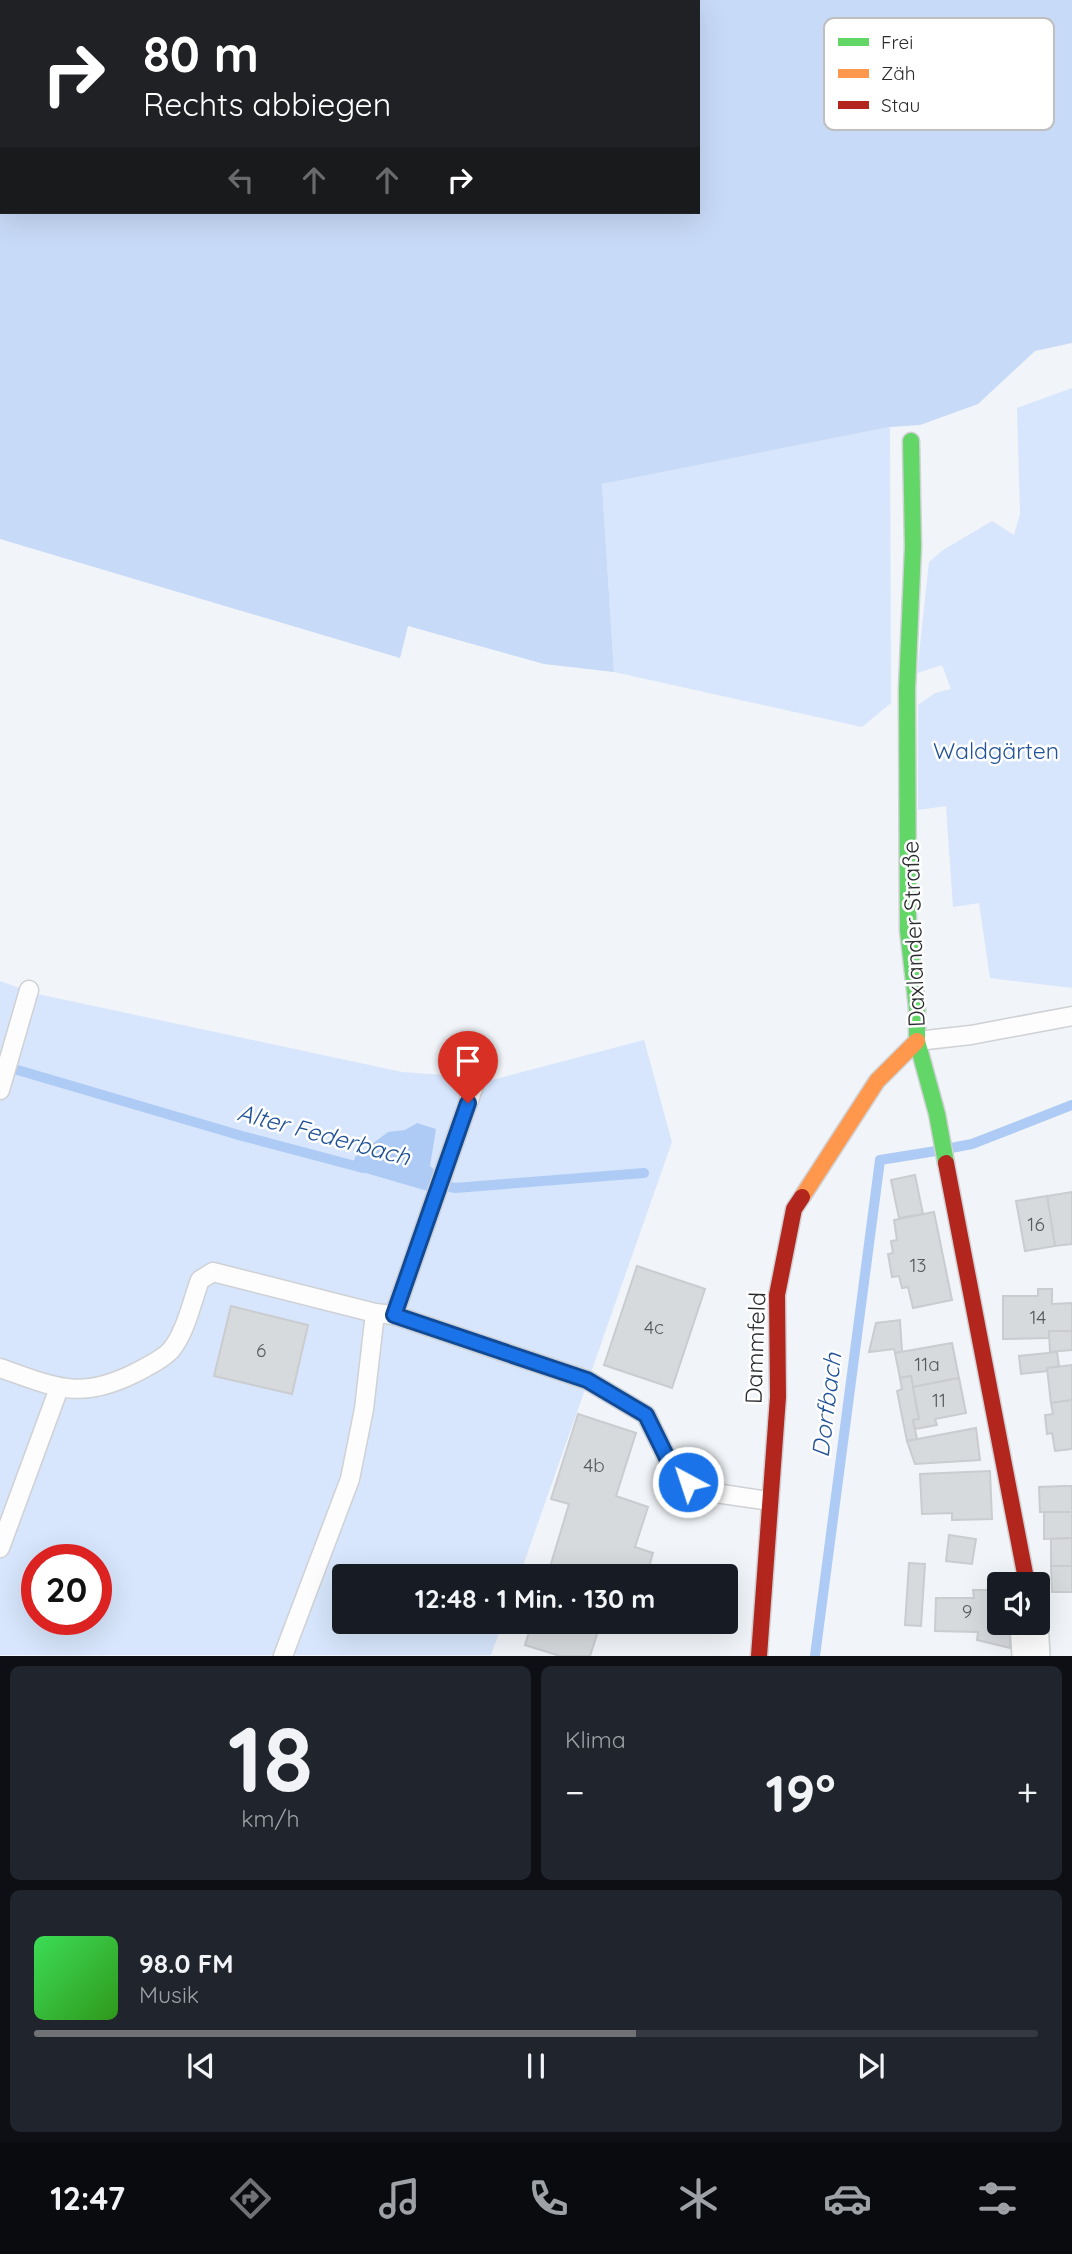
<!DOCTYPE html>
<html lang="de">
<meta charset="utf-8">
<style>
:root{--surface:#171b24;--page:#20242c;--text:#f1f3f6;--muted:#9ea1a6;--line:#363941;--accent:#6f7175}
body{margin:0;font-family:Quicksand,sans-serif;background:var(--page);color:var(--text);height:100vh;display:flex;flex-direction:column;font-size:26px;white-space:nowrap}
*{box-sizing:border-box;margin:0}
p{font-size:23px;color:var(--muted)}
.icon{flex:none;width:38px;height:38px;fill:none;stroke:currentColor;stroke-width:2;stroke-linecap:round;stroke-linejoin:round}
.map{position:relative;height:1656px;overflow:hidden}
.panel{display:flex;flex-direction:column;gap:10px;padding:10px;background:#0d0f14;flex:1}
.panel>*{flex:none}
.guide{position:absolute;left:0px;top:0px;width:700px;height:214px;box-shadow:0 7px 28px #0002;background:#202124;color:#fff;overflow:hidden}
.fabs{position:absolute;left:987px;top:1572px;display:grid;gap:14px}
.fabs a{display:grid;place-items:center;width:63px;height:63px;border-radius:7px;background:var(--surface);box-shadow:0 7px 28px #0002;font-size:35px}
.speed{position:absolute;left:21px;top:1544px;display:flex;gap:14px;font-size:35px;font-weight:700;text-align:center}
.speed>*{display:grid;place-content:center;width:91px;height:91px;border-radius:50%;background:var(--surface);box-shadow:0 7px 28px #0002;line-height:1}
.speed .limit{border:10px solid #d22;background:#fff;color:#111}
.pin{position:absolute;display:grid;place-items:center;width:60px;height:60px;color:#fff;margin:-72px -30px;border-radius:50% 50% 50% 0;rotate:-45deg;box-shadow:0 0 7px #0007}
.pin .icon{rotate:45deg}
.me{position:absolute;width:77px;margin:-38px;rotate:320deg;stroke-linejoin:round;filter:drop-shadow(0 0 5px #0008)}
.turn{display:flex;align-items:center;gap:24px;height:147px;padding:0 28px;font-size:32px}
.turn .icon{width:91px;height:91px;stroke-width:2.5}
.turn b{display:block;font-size:49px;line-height:60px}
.lanes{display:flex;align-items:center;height:66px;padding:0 28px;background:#0003;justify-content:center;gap:35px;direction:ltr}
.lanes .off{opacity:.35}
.big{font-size:52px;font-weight:700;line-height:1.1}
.panel .card{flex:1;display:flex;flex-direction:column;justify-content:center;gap:10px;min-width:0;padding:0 24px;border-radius:10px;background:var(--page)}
.panel .dial{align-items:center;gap:0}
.dial b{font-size:91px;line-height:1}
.song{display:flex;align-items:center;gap:21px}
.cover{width:84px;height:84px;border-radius:10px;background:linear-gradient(135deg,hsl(130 70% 55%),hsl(110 70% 35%))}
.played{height:7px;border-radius:4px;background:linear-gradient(90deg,var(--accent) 60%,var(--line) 60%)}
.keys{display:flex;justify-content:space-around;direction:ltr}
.heat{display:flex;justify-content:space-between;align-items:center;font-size:38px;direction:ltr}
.panel .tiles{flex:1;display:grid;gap:10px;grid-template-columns:1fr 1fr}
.card:last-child{grid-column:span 2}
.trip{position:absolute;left:332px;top:1564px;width:406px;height:70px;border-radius:7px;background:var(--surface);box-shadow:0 7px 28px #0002;font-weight:700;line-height:70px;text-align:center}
.tabs{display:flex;height:112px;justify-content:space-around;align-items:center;background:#090b0e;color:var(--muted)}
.tabs .icon{width:49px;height:49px}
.tabs .current{color:var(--accent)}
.tabs b{font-size:32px;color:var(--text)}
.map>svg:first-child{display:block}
.green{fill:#d7e6fc;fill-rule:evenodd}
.forest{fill:#c7daf7;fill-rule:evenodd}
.water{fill:#aecbf6}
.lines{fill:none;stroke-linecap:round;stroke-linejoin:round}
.stream{stroke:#aecbf6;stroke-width:10}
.building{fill:#d7dadd;stroke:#cacccf;stroke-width:2}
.lane-casing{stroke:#cfd1d4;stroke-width:21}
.street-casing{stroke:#cfd1d4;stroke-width:40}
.fast-casing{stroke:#cfd1d4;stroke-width:19}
.slow-casing{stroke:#cfd1d4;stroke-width:19}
.jam-casing{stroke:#cfd1d4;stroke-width:19}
.lane{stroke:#fdfdfe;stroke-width:18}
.street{stroke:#fdfdfe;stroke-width:37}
.fast{stroke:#63d668;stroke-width:16}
.slow{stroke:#ff974d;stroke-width:16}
.jam{stroke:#b3261e;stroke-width:16}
.route-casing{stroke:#114b97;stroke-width:18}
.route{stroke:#1a73e8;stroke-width:12}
.labels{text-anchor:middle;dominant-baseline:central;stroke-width:5;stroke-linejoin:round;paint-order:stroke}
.number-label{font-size:19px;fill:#575a5c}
.park-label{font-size:23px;fill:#235399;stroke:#fff}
.street-label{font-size:23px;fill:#292b2e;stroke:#fff}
.water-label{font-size:24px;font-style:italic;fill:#1f5197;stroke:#fff}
.key{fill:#fff;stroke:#bfbfc0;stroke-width:2}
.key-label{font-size:19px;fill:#292b2e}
</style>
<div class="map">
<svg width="1072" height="1656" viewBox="0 0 1072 1656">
<rect width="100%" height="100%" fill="#f1f4f8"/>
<g class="green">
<polygon points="1072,388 1072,988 990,978 979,903 953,907 946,806 918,810 918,705 935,693 951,689 942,665 917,673 929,562 943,550 992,521 1014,535 1020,514 1017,408"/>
<polygon points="890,427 891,703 862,727 614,672 602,484"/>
<path d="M0,981L33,993L402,1072L459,1076L469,1086L644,1040L672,1142L519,1577H345V1622H503L491,1655H0ZM37,1559H96V1619H37Z"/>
</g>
<path class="forest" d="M0,0H1072V343L1035,351L978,404L920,425L890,427L602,484L614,672L544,664L408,626L400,658L0,539ZM2,2H698V212H2Z"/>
<polygon class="water" points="417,1123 436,1129 430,1166 438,1173 431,1192 352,1169 355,1157 388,1132 405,1130"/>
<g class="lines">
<g class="stream">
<polyline points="4,1066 242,1136 363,1168"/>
<polyline points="951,1148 972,1144 1072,1105"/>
<polyline points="436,1184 455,1188 644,1173"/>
<polyline points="815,1656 880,1160 936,1151"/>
</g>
</g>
<g class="building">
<polygon points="915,1175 923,1214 899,1218 891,1180"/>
<polygon points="1072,1192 1072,1244 1055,1246 1047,1196"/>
<polygon points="1047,1196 1055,1246 1025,1251 1016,1201"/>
<polygon points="934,1212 952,1300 913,1308 908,1287 902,1288 899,1276 892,1277 888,1254 893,1253 891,1241 897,1240 894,1220"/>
<polygon points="637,1266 705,1289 672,1388 604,1365"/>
<polygon points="1038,1289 1052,1289 1052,1304 1072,1303 1072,1331 1049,1331 1049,1338 1003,1339 1003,1296 1038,1296"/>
<polygon points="231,1306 308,1325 292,1394 214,1376"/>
<polygon points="900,1320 902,1352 895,1353 894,1349 869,1352 876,1323"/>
<polygon points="1049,1331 1072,1331 1072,1350 1050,1352"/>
<polygon points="952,1343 959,1378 913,1387 911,1376 900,1378 895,1353"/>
<polygon points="1057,1352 1059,1366 1047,1368 1047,1371 1021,1374 1019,1356"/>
<polygon points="1072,1365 1072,1400 1051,1403 1047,1368"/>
<polygon points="911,1376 919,1419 913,1420 917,1439 907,1441 897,1391 902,1389 900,1378"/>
<polygon points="959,1378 966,1413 935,1419 937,1425 915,1429 913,1420 919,1419 913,1387"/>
<polygon points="1072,1400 1072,1449 1055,1451 1052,1433 1047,1434 1045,1415 1053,1414 1051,1403"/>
<polygon points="578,1414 636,1433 616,1496 648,1507 635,1547 653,1553 646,1577 547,1577 569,1504 551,1499"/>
<polygon points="976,1428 980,1460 915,1464 907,1441"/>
<polygon points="990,1471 992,1519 952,1520 952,1513 922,1514 920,1474"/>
<polygon points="1065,1486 1072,1486 1072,1512 1040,1512 1039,1487"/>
<polygon points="1044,1512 1072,1512 1072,1538 1044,1539"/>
<polygon points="949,1535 976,1539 972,1564 946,1561"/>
<polygon points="1072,1538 1072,1566 1051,1566 1051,1539"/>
<polygon points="909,1563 925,1564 921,1626 905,1625"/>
<polygon points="1051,1566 1072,1566 1072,1592 1052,1592"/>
<polygon points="973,1590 999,1590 999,1622 1011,1622 1010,1648 977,1640 978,1632 935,1631 936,1598 974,1598"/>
<polygon points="532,1622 601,1622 590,1656 560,1656 525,1645"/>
</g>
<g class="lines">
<g class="lane-casing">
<g id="lane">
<polyline points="917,1041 971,1035 1072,1016"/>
<polyline points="0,1090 29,990"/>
<polyline points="394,1315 476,1080"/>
<path d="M0,1368C55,1387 79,1401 135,1373C146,1367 162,1360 171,1350C186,1332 192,1301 200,1280L213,1272L375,1313L394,1315L587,1380L646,1415L674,1472L702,1491L769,1501"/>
<polyline points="0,1548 59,1388"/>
<polyline points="283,1656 350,1479 364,1409 375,1313"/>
</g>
</g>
<g class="street-casing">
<polyline id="street" points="1029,1622 1031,1656"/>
</g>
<g class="fast-casing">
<polyline id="fast" points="911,441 913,547 907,689 908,930 917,1008 917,1041 937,1114 946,1163"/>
</g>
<g class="slow-casing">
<polyline id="slow" points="802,1197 877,1081 917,1041"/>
</g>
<g class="jam-casing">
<g id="jam">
<polyline points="946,1163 1027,1584"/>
<polyline points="759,1656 778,1397 777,1295 794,1209 802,1197"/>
</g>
</g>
<use href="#lane" class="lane"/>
<use href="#street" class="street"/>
<use href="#fast" class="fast"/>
<use href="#slow" class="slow"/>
<use href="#jam" class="jam"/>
</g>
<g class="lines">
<g class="route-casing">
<polyline id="route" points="468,1103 394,1315 587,1380 646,1415 674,1472 688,1482"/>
</g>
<use href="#route" class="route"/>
</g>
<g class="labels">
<g class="number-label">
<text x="1036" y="1224">16</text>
<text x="918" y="1265">13</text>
<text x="1038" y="1317">14</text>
<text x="654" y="1327">4c</text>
<text x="261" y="1350">6</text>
<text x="927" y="1364">11a</text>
<text x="939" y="1400">11</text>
<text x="594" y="1465">4b</text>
<text x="967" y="1611">9</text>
</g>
<g class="park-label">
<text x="996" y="750">Waldgärten</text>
</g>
<g class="street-label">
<text transform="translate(913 934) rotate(-92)">Daxlander Straße</text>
<text transform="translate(755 1348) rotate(-88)">Dammfeld</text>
</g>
<g class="water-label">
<text transform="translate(324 1134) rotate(15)">Alter Federbach</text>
<text transform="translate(826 1405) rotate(-83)">Dorfbach</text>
</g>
</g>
<rect x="824" y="18" width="230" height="112" rx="10" class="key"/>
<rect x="838" y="38" width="31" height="8" fill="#63d668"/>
<rect x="838" y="69" width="31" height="9" fill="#ff974d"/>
<rect x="838" y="101" width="31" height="8" fill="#b3261e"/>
<g class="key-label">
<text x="881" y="49">Frei</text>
<text x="881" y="80">Zäh</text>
<text x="881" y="112">Stau</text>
</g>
</svg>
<div class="fabs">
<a><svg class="icon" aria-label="sound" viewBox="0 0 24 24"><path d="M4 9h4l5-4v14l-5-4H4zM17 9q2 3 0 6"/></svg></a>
</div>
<div class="speed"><div class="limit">20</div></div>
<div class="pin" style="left:468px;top:1103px;background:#d93025"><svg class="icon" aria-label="arrive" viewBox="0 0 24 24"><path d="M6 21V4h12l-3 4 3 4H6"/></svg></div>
<svg class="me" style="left:688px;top:1482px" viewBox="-20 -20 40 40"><circle r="17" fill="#1a73e8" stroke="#fff" stroke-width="3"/><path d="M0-11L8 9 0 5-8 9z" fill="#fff"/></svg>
<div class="trip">12:48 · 1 Min. · 130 m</div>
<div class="guide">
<div class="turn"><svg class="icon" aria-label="right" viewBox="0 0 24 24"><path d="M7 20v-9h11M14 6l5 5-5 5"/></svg><div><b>80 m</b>Rechts abbiegen</div></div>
<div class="lanes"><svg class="icon off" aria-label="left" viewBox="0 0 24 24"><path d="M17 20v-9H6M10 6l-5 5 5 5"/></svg><svg class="icon off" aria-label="ahead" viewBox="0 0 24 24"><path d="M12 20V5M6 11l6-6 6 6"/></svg><svg class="icon off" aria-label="ahead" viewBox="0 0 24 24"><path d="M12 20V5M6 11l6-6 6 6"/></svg><svg class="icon" aria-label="right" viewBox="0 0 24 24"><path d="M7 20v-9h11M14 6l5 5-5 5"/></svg></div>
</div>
</div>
<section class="panel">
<div class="tiles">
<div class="card dial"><b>18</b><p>km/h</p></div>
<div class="card"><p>Klima</p>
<div class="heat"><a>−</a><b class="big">19°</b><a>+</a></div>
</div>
<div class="card">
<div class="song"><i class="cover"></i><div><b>98.0 FM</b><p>Musik</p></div></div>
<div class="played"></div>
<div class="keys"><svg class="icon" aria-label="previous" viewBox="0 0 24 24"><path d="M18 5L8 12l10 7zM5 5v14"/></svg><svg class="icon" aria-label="pause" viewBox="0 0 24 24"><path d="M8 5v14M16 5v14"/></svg><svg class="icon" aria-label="next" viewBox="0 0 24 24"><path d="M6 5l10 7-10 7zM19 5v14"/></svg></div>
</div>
</div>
</section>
<nav class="tabs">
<b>12:47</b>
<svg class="icon current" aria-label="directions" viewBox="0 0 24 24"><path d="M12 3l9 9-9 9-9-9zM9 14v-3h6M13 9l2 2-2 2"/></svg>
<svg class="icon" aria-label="music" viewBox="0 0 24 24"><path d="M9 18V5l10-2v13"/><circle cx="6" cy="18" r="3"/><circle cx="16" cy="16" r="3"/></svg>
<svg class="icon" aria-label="phone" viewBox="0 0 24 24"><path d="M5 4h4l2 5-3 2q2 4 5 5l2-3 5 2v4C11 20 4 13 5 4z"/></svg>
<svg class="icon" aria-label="climate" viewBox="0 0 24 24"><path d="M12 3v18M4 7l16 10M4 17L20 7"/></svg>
<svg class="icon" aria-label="car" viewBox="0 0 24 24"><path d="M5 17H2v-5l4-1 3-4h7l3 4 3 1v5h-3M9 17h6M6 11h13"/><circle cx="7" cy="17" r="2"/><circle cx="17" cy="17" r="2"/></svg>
<svg class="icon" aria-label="filters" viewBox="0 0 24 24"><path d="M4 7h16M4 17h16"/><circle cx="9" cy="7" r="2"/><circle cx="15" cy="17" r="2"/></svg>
</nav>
